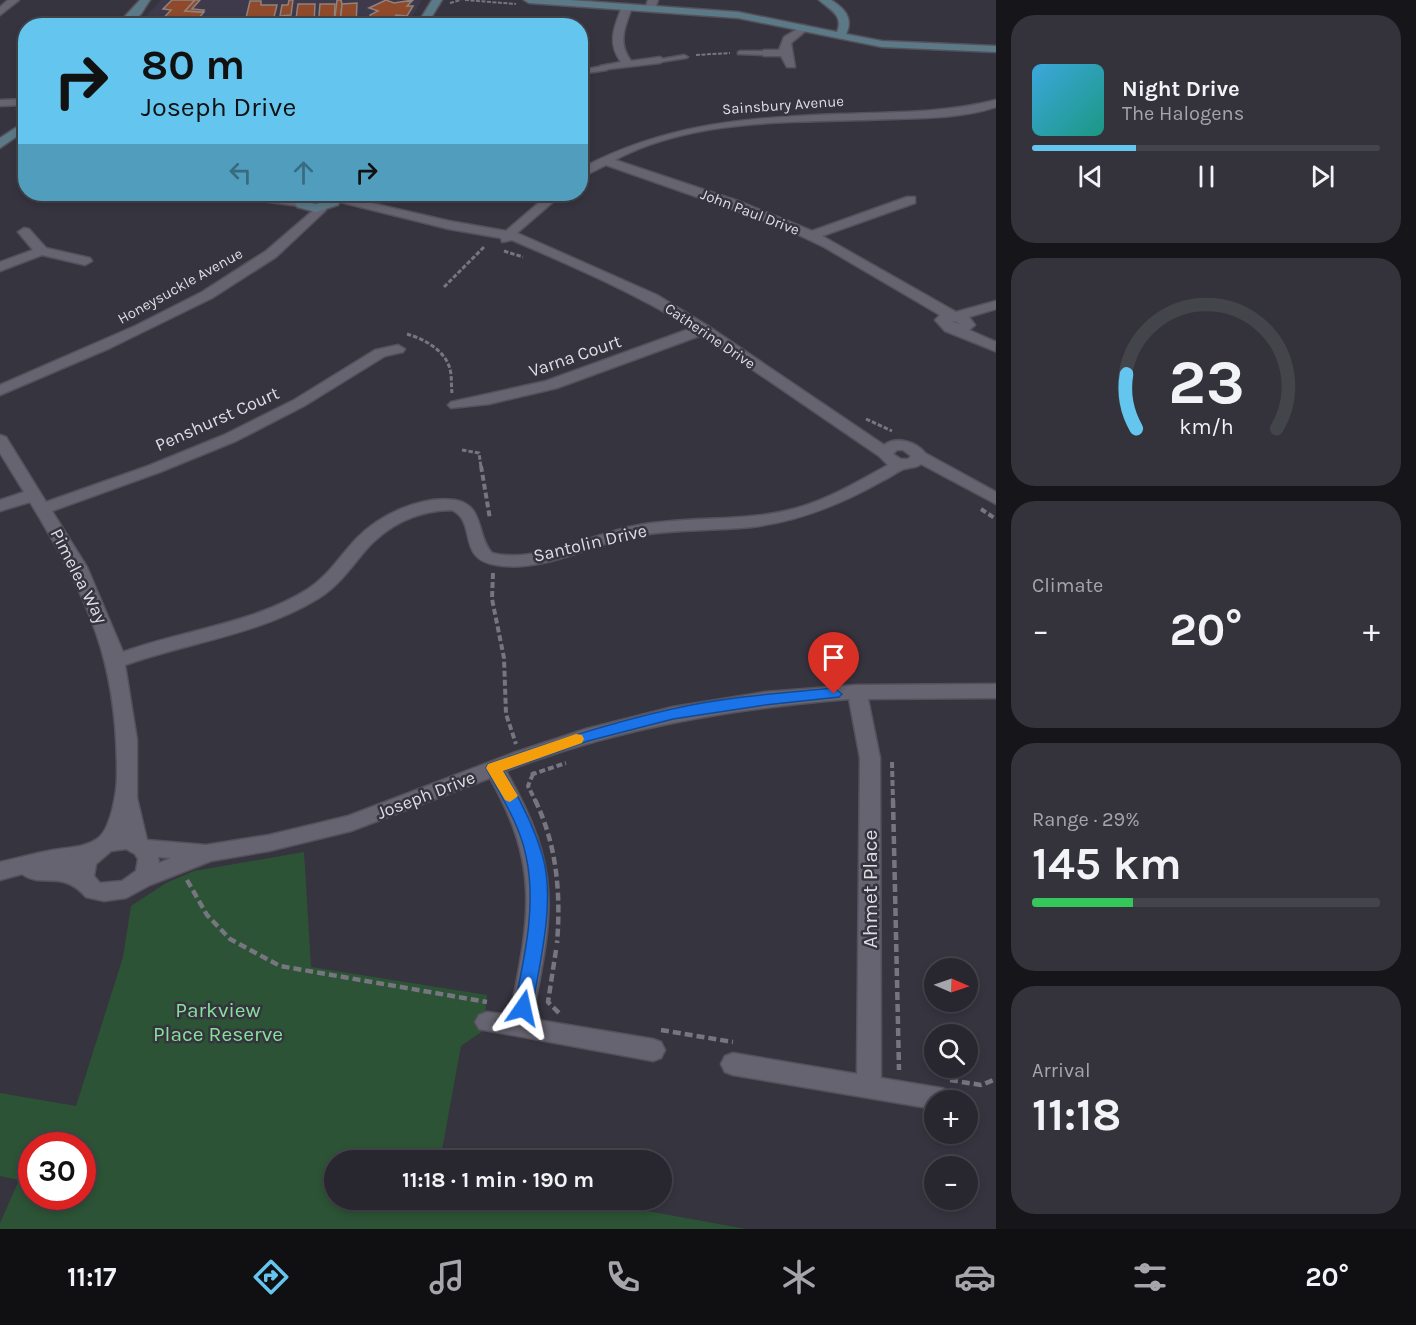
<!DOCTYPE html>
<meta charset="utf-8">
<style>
:root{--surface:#28272f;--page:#34333b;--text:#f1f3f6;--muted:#a5a5aa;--line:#44444b;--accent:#64c5ee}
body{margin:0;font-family:Karla,sans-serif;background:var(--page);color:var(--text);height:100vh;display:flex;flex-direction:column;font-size:22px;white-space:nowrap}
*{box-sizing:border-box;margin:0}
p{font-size:20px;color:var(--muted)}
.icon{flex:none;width:33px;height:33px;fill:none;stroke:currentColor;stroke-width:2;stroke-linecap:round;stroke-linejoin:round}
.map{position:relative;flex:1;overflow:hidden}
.details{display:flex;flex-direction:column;gap:15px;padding:15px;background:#16151a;width:420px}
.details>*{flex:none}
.top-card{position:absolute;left:18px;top:18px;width:570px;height:183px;border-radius:24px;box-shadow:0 3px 9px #0003,0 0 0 2px var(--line);background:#64c5ee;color:#111;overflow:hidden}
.needle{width:39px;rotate:92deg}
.tools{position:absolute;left:924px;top:958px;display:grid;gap:12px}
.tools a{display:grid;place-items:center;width:54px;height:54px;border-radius:50%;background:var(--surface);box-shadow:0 3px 9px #0003,0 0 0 2px var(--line);font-size:30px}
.speed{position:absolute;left:18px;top:1132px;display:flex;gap:12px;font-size:30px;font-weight:700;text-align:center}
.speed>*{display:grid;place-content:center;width:78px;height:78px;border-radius:50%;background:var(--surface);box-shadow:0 3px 9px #0003,0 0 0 2px var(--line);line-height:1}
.speed .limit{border:9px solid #d22;background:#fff;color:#111}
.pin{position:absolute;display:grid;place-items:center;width:51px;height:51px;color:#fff;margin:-62px -26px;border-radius:50% 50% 50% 0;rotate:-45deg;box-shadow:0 0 6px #0007}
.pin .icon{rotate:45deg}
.me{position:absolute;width:66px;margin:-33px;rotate:11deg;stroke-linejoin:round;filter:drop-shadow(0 0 4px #0008)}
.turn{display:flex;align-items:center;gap:21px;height:126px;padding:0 24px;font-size:27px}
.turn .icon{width:78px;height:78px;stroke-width:2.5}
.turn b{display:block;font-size:42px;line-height:51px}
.lanes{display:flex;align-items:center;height:57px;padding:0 24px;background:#0003;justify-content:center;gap:30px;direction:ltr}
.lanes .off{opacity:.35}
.big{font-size:45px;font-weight:700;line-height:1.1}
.details .card{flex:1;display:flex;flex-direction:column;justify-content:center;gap:9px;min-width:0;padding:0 21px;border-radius:24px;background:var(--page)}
.details .dial{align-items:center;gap:0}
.dial svg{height:156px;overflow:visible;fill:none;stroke:var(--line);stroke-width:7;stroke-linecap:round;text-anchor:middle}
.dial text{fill:var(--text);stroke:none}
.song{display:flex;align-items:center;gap:18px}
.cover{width:72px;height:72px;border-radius:9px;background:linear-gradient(135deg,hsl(200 70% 55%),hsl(170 70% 35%))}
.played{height:6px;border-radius:3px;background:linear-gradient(90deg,var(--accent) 30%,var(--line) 30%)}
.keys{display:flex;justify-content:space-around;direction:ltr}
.heat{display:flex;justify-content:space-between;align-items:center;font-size:33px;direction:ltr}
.charge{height:9px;border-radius:4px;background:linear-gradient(90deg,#34c759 29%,var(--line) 0)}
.trip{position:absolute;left:324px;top:1150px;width:348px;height:60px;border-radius:30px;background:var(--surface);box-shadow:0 3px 9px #0003,0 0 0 2px var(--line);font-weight:700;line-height:60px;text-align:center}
.menu{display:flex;height:96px;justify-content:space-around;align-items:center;background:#101013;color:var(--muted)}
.menu .icon{width:42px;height:42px}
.menu .on{color:var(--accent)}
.menu b{font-size:27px;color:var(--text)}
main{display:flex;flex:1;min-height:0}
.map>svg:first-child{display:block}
.built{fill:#3e3a4b}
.green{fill:#2c5335;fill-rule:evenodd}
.building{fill:#8f4a2c;stroke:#90827c;stroke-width:1.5}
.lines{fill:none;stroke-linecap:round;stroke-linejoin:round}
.lane-casing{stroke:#54515b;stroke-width:3}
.street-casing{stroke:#54515b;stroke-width:3}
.secondary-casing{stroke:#54515b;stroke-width:3}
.path-far3{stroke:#77757f;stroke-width:2;stroke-dasharray:4 1.5;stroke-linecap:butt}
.path-far2{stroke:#77757f;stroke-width:3;stroke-dasharray:4.5 2;stroke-linecap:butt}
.path-far1{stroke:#77757f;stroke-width:4;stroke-dasharray:6 3;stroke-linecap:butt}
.path{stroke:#77757f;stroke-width:4.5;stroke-dasharray:8 4;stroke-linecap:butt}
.lane{fill:#676471;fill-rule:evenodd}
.street{fill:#676471;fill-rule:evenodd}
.secondary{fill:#5c7987;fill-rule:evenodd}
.route{fill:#1a73e8;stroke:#114b97;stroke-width:1.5}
.slow{fill:#f59e0b}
.labels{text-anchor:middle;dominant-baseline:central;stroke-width:5;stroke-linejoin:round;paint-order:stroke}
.far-street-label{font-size:15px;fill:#dedde4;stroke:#36343f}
.street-label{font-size:18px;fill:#dedde4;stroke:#36343f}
.near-street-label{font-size:21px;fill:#dedde4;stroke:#36343f}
.near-park-label{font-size:21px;fill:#86e29a;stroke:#36343f}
</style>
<main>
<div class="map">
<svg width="996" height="1229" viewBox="0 0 996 1229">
<rect width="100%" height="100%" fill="#36343f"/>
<polygon class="built" points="161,0 422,0 407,25 137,26"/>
<path class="green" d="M304,852L311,967L487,995L483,1031L461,1046L440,1161H334V1200H587L746,1229H0V1223L19,1180L0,1176V1093L76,1106L123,957L131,906L166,883L194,871ZM32,1146H82V1197H32Z"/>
<g class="building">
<polygon points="172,0 195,0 185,11 204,12 192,26 157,25 171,10 163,9"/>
<polygon points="195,0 200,0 192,9 204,10 202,12 185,11"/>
<polygon points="289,0 293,0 291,15 280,16 282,5 288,5"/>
<polygon points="337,0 341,0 342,4 340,26 334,26"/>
<polygon points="386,0 394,3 413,0 407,6 413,6 407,16 396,15 394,18 405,19 401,26 363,26 361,20 372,19 370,15 378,11 369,8"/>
<polygon points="250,1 261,1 261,5 277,5 274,17 266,17 265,26 231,26 232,22 254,21 254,18 246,18"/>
<polygon points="357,3 356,26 340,26 342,4"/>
<polygon points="298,4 315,4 314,26 295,26"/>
<polygon points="320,4 335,4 334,26 318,26"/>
</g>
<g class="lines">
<g class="lane-casing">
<g id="lane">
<polygon points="740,51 764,51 768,53 764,55 738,54 738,52"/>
<polygon points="684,55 688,57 686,58 660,62 656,60"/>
<polygon points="604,66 608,68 607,70 580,74 580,70"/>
</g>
</g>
<g class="street-casing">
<g id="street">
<polygon points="8,0 19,0 0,15 0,7"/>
<polygon points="648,0 658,0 654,11 645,9"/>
<path d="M627,4L632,7C625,27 617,42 631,61L660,57L665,60L660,63L600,70V66L621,62C607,43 614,28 622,7Z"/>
<polygon points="804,25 809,28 791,43 795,67 787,67 781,56 764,56 759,53 764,50 779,50 784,37"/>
<polygon points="26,99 26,105 0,106 0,100"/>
<path d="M996,100V107C962,118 928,118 892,119C802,123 697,116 615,160L738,201L812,231L907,197H915V203L822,236L956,312L996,301V309L969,317L975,325L969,330L996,342L995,351L945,331L935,320L940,315L824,247L780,226L606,165L580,178V169C664,124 748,117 842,114C894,112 945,113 996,100ZM950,321L957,322L960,324Z"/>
<path d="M232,194C247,192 294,192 305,202L299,206L238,198Z"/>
<path d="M332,194L449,221L506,231L549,194H562L517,233L657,295L708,326L884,445C896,436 916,441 925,453L996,492V504L921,464C916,468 911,467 904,469C898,471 891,477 884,480C842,504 800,521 752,527C713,531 673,529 634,536C590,545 542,573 496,565C456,559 478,523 452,510C417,510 386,526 364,552C350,569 338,586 319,598C261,634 190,642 125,665L137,740V798L147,840L206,845L269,835L348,816L516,752L586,729L673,707L765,692L857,685L996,684V698L868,699L880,758L881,1078L941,1088L950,1091L952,1101H934V1109L733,1075L725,1072L721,1064L725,1056L733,1053L857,1074L860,758L849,699C731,709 617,728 506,771C563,870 553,913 532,1019L653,1039L661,1042L665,1050L661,1058L653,1061L479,1029L475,1022L479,1015L487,1012L510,1015C529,919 541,868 490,778L351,831L269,851L211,861L150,885L126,898L104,901L86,897C62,869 42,889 22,874L0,880V862C18,858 36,853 53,850C69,847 84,848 97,839C111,830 117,791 117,776C118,660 88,598 30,502L0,511V500L24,492L0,453V435L6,437L46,502L148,466L224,435L294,400L375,350L398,345L405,349L403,352L385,356L304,406L236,441L160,472L52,511L87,567L123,652C184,630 252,624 308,589C328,576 340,556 356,539C379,515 421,495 455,500C485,505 476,536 492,553C533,564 593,534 634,526C688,515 744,523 797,508C829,499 859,481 888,465L879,456L702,335L557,388L489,404L451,408L448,405L451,402L546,381L692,328C634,293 575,267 512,240L502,242L501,238L449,229L332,200ZM897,450H903L911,456L908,459H901L893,454ZM126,849L135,854L138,859L136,871L122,881L100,883L94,876L96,864L111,851ZM158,857L171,858L159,863Z"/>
<polygon points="322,203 326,204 326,210 276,257 212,298 110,348 0,395 0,385 135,326 202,292 266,251"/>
<polygon points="24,228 29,229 46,248 90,258 92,261 85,265 42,255 0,271 0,262 33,250 18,232"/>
</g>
</g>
<g class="secondary-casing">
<g id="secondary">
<polygon points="140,0 150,0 141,14 128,26 116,26"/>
<polygon points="432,0 442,0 426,26 416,26"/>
<path d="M524,0H570L738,12L837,32C844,15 830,10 819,0H831C844,8 854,18 846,34L882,41L996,46V52L882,47L738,18L529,3Z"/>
<polygon points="26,101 26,114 17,109"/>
<polygon points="26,121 26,130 0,148 0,138"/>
<polygon points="297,194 310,194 306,202 316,204 329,200 327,194 340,194 342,197 338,205 316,212 297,207 293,199"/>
</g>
</g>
<g class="path-far3">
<polyline points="465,0 516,4"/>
<polyline points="450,3 461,0"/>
<polyline points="696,55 730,53"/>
<polyline points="187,194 227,201"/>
</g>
<g class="path-far2">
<polyline points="504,251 523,257"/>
<polyline points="444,287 485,246"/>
<path d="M407,334C424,339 445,350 450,369C452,377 451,385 452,393"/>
<polyline points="866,419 892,431"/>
<polyline points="462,450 479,453 481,467"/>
</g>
<g class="path-far1">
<polyline points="481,466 490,519"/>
<polyline points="981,509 996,519"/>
<polyline points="493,573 492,599 504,658 506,714 516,744"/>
<polyline points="892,762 893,802"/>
<polyline points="532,772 533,774 566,763"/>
<polyline points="533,774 528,786 536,802"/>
</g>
<g class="path">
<path d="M535,800C557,845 561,894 557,943"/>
<polyline points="893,800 899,1070"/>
<polyline points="187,880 207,915 230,939 280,966 487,1002"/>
<polyline points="556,950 548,1002 559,1013"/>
<polyline points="661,1030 733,1042"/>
<polyline points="950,1080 981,1085 996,1079"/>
</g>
<use href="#lane" class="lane"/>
<use href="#street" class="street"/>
<use href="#secondary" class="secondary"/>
</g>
<path class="route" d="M834,688L842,694L839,697L765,705L673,719L588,741L503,771C519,797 533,824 542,854C556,899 540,962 532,1008L529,1013L523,1016L517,1013L514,1008C524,959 537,906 526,856C520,825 501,796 486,768L488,764C549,743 609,723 672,709C725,697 780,693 834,688Z"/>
<polygon class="slow" points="576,734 582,735 584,739 582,743 503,771 518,796 510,802 505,800 486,768 488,764"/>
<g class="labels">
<g class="far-street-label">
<text transform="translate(783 105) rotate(-4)">Sainsbury Avenue</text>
<text transform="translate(750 212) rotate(21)">John Paul Drive</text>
<text transform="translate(180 286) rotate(-29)">Honeysuckle Avenue</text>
<text transform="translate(710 336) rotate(34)">Catherine Drive</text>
</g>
<g class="street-label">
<text transform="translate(575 356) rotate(-19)">Varna Court</text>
<text transform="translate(217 419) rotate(-24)">Penshurst Court</text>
<text transform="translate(590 543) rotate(-13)">Santolin Drive</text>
<text transform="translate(79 576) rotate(63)">Pimelea Way</text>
<text transform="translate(426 795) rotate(-21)">Joseph Drive</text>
</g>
<g class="near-street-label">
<text transform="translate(870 889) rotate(-90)">Ahmet Place</text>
</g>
<g class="near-park-label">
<text x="218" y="1010">Parkview<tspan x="218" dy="24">Place Reserve</tspan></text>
</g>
</g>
</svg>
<div class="tools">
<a><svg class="needle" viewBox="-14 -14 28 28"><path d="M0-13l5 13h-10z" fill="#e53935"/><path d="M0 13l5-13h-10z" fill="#a5a5aa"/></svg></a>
<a><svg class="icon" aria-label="search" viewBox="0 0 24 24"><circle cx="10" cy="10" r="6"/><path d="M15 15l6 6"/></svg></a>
<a>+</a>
<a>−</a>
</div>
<div class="speed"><div class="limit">30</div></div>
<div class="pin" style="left:834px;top:694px;background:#d93025"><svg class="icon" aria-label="arrive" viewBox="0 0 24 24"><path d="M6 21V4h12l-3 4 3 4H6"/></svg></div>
<svg class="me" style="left:523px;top:1008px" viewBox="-20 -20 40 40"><path d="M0-17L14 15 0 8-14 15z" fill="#1a73e8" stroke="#fff" stroke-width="4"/></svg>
<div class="trip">11:18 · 1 min · 190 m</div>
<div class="top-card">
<div class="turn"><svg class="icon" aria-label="right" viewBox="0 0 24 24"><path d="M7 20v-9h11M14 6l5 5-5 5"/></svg><div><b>80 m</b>Joseph Drive</div></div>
<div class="lanes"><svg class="icon off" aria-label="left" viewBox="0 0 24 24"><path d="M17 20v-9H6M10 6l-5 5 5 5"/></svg><svg class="icon off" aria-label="ahead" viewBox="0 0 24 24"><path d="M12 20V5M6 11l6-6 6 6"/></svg><svg class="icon" aria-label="right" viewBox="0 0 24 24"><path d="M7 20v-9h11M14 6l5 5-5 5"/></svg></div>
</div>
</div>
<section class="details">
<div class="card">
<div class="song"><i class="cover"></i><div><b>Night Drive</b><p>The Halogens</p></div></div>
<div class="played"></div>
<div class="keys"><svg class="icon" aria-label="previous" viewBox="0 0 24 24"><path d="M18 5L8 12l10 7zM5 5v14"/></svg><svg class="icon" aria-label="pause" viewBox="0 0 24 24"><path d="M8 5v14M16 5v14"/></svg><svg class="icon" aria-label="next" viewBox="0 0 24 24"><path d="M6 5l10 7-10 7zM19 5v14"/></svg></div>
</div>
<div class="card dial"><svg viewBox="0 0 100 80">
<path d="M14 69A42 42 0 1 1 86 69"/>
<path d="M14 69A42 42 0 0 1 9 41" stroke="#64c5ee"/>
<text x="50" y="56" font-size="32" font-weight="700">23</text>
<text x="50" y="72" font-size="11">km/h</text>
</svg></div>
<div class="card"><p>Climate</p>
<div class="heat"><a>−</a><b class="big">20°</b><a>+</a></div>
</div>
<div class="card"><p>Range · 29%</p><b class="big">145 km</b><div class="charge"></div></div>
<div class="card"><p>Arrival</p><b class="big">11:18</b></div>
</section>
</main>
<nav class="menu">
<b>11:17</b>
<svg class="icon on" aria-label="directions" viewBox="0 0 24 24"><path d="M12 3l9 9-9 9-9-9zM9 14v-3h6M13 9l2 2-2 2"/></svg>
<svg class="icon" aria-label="music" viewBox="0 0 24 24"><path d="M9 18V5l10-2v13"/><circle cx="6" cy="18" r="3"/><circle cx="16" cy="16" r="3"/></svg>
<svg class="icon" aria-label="phone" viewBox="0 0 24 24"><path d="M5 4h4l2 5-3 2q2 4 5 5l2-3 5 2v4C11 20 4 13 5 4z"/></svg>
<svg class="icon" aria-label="climate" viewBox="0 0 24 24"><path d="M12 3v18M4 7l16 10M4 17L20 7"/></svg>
<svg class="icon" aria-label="car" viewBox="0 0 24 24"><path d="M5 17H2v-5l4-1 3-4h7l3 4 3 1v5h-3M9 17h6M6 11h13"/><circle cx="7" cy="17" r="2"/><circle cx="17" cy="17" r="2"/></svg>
<svg class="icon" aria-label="filters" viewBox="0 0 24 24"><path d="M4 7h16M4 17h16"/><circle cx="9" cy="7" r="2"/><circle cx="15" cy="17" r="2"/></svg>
<b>20°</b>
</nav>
